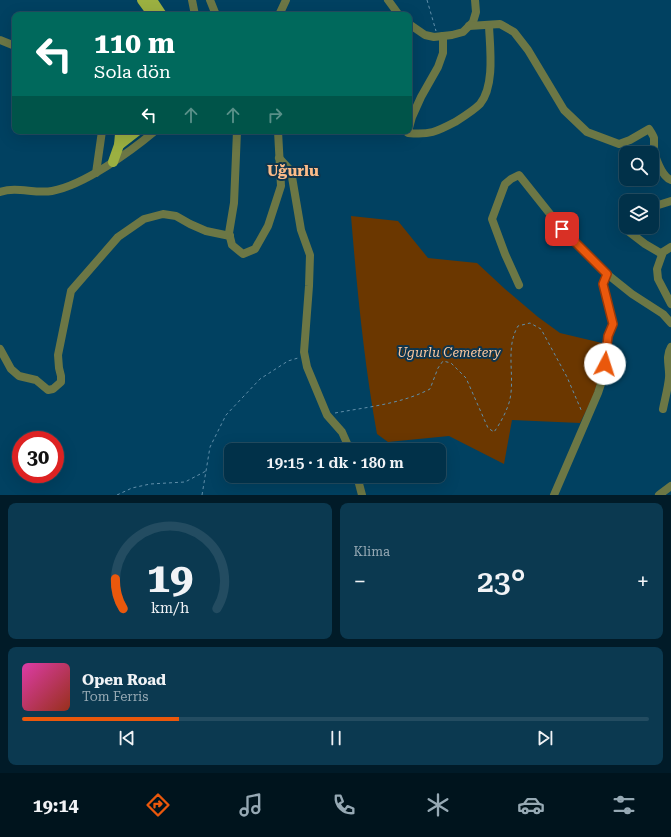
<!DOCTYPE html>
<html lang="tr">
<meta charset="utf-8">
<style>
:root{--surface:#013149;--page:#0b3950;--text:#f1f3f6;--muted:#96a9b4;--line:#234c61;--accent:#ea580c}
body{margin:0;font-family:"Roboto Serif",serif;background:var(--page);color:var(--text);height:100vh;display:flex;flex-direction:column;font-size:15px;white-space:nowrap}
*{box-sizing:border-box;margin:0}
p{font-size:13px;color:var(--muted)}
.icon{flex:none;width:22px;height:22px;fill:none;stroke:currentColor;stroke-width:2;stroke-linecap:round;stroke-linejoin:round}
.map{position:relative;height:495px;overflow:hidden}
.panel{display:flex;flex-direction:column;gap:8px;padding:8px;background:#011b28;flex:1}
.panel>*{flex:none}
.banner{position:absolute;left:12px;top:12px;width:400px;height:122px;border-radius:8px;box-shadow:0 4px 16px #0002,0 0 0 1px var(--line);background:#00695c;color:#fff;overflow:hidden}
.buttons{position:absolute;left:619px;top:146px;display:grid;gap:8px}
.buttons a{display:grid;place-items:center;width:40px;height:40px;border-radius:8px;background:var(--surface);box-shadow:0 4px 16px #0002,0 0 0 1px var(--line);font-size:20px}
.speed{position:absolute;left:12px;top:431px;display:flex;gap:8px;font-size:20px;font-weight:700;text-align:center}
.speed>*{display:grid;place-content:center;width:52px;height:52px;border-radius:50%;background:var(--surface);box-shadow:0 4px 16px #0002,0 0 0 1px var(--line);line-height:1}
.speed .limit{border:6px solid #d22;background:#fff;color:#111}
.pin{position:absolute;display:grid;place-items:center;width:34px;height:34px;color:#fff;margin:-17px;border-radius:8px;box-shadow:0 2px 6px #0006}
.me{position:absolute;width:44px;margin:-22px;rotate:5deg;stroke-linejoin:round;filter:drop-shadow(0 0 3px #0008)}
.turn{display:flex;align-items:center;gap:14px;height:84px;padding:0 16px;font-size:18px}
.turn .icon{width:52px;height:52px;stroke-width:2.5}
.turn b{display:block;font-size:28px;line-height:34px}
.lanes{display:flex;align-items:center;height:38px;padding:0 16px;background:#0003;justify-content:center;gap:20px;direction:ltr}
.lanes .off{opacity:.35}
.big{font-size:30px;font-weight:600;line-height:1.1}
.panel .card{flex:1;display:flex;flex-direction:column;justify-content:center;gap:6px;min-width:0;padding:0 14px;border-radius:8px;background:var(--page)}
.panel .dial{align-items:center;gap:0}
.dial svg{height:104px;overflow:visible;fill:none;stroke:var(--line);stroke-width:7;stroke-linecap:round;text-anchor:middle}
.dial text{fill:var(--text);stroke:none}
.song{display:flex;align-items:center;gap:12px}
.cover{width:48px;height:48px;border-radius:6px;background:linear-gradient(135deg,hsl(320 70% 55%),hsl(10 70% 35%))}
.played{height:4px;border-radius:2px;background:linear-gradient(90deg,var(--accent) 25%,var(--line) 25%)}
.keys{display:flex;justify-content:space-around;direction:ltr}
.heat{display:flex;justify-content:space-between;align-items:center;font-size:22px;direction:ltr}
.panel .tiles{flex:1;display:grid;gap:8px;grid-template-columns:1fr 1fr}
.card:last-child{grid-column:span 2}
.trip{position:absolute;left:224px;top:443px;width:222px;height:40px;border-radius:8px;background:var(--surface);box-shadow:0 4px 16px #0002,0 0 0 1px var(--line);font-weight:600;line-height:40px;text-align:center}
.tab-bar{display:flex;height:64px;justify-content:space-around;align-items:center;background:#00141d;color:var(--muted)}
.tab-bar .icon{width:28px;height:28px}
.tab-bar .active{color:var(--accent)}
.tab-bar b{font-size:18px;color:var(--text)}
.map>svg:first-child{display:block}
.green{fill:#6b3700}
.lines{fill:none;stroke-linecap:round;stroke-linejoin:round}
.path{stroke:#618faa;stroke-width:1;stroke-dasharray:3 3;stroke-linecap:butt}
.minor{stroke:#6c7745;stroke-width:8}
.major{stroke:#9bb041;stroke-width:10}
.route-casing{stroke:#983908;stroke-width:10}
.route{stroke:#ea580c;stroke-width:7}
.labels{text-anchor:middle;dominant-baseline:central;stroke-width:4;stroke-linejoin:round;paint-order:stroke}
.park-label{font-size:13px;font-style:italic;fill:#fbc79f;stroke:#0e354d}
.quarter-label{font-size:15px;font-weight:bold;fill:#fcbc89;stroke:#0e354d}
</style>
<div class="map">
<svg width="671" height="495" viewBox="0 0 671 495">
<rect width="100%" height="100%" fill="#014161"/>
<path class="green" d="M351,216L398,221L428,258L477,263L505,289L538,317L560,333L602,343L600,374L593,397L580,423L512,420L504,464L449,436L388,442L377,434C364,362 357,289 351,216Z"/>
<g class="lines">
<g class="path">
<polyline points="427,0 436,31"/>
<path d="M335,413C367,407 401,404 430,389L438,368L443,361L451,363L466,378L488,428L494,432C500,424 508,409 510,399C515,375 505,348 518,326L530,323L541,329L567,377L582,412"/>
<polyline points="117,495 132,488 150,484 185,482 206,471"/>
<polyline points="202,495 210,447 226,415 260,379 288,361 298,358"/>
</g>
<g class="minor">
<polyline points="192,0 195,15"/>
<polyline points="210,0 216,15"/>
<polyline points="388,0 399,15"/>
<polyline points="279,15 286,0"/>
<polyline points="409,24 425,35 434,37 452,35 463,32 473,22 476,12 475,0"/>
<path d="M469,26L500,24L514,32L528,50L564,110L587,132L619,144L630,140L649,129C651,132 653,135 654,138C654,141 654,144 654,147C654,156 662,177 671,180"/>
<polyline points="0,40 15,46"/>
<polyline points="409,128 412,117 421,97 438,67 443,53 443,36"/>
<polyline points="237,131 234,203 229,233 232,245 243,254 255,249 268,226 281,186 278,131"/>
<path d="M409,131L408,133C430,135 436,132 455,122C463,117 473,111 480,104C495,86 490,48 489,26"/>
<polyline points="279,158 291,171 301,230 310,255 309,286 304,352 307,367 327,415 342,432 350,450"/>
<polyline points="96,173 102,131"/>
<path d="M0,192C17,186 34,194 52,191C84,185 130,152 155,131"/>
<polyline points="652,207 671,201"/>
<polyline points="626,219 624,222 628,231 645,244 662,254"/>
<polyline points="671,247 663,252 657,269 658,279 671,304"/>
<polyline points="519,285 505,254 492,219 505,184 511,179 519,175 562,229 602,270 632,294 663,314 671,323"/>
<polyline points="0,349 11,369 19,376 36,380 48,390 53,389 61,382 61,376 59,368 58,355 71,291 118,237 144,219 163,214 176,216 190,224 206,231 230,236"/>
<path d="M663,409C665,399 668,388 669,378C670,367 665,357 671,347"/>
<polyline points="357,476 362,495"/>
<polyline points="554,495 598,393 604,375 608,336 613,324 603,285 607,274"/>
<polyline points="659,495 671,486"/>
</g>
<g class="major">
<polyline points="142,0 153,15"/>
<polyline points="152,0 162,15"/>
<polyline points="119,145 137,131"/>
<polyline points="113,162 119,145 120,134 124,131"/>
</g>
</g>
<g class="lines">
<g class="route-casing">
<polyline id="route" points="562,229 607,274 603,284 613,324 608,336 605,364"/>
</g>
<use href="#route" class="route"/>
</g>
<g class="labels">
<g class="park-label">
<text x="449" y="352">Ugurlu Cemetery</text>
</g>
<g class="quarter-label">
<text x="293" y="171">Uğurlu</text>
</g>
</g>
</svg>
<div class="buttons">
<a><svg class="icon" aria-label="search" viewBox="0 0 24 24"><circle cx="10" cy="10" r="6"/><path d="M15 15l6 6"/></svg></a>
<a><svg class="icon" aria-label="layers" viewBox="0 0 24 24"><path d="M12 4l9 5-9 5-9-5zM3 14l9 5 9-5"/></svg></a>
</div>
<div class="speed"><div class="limit">30</div></div>
<div class="pin" style="left:562px;top:229px;background:#d93025"><svg class="icon" aria-label="arrive" viewBox="0 0 24 24"><path d="M6 21V4h12l-3 4 3 4H6"/></svg></div>
<svg class="me" style="left:605px;top:364px" viewBox="-20 -20 40 40"><circle r="19" fill="#fff"/><path d="M0-13L10 11 0 6-10 11z" fill="#ea580c"/></svg>
<div class="trip">19:15 · 1 dk · 180 m</div>
<div class="banner">
<div class="turn"><svg class="icon" aria-label="left" viewBox="0 0 24 24"><path d="M17 20v-9H6M10 6l-5 5 5 5"/></svg><div><b>110 m</b>Sola dön</div></div>
<div class="lanes"><svg class="icon" aria-label="left" viewBox="0 0 24 24"><path d="M17 20v-9H6M10 6l-5 5 5 5"/></svg><svg class="icon off" aria-label="ahead" viewBox="0 0 24 24"><path d="M12 20V5M6 11l6-6 6 6"/></svg><svg class="icon off" aria-label="ahead" viewBox="0 0 24 24"><path d="M12 20V5M6 11l6-6 6 6"/></svg><svg class="icon off" aria-label="right" viewBox="0 0 24 24"><path d="M7 20v-9h11M14 6l5 5-5 5"/></svg></div>
</div>
</div>
<section class="panel">
<div class="tiles">
<div class="card dial"><svg viewBox="0 0 100 80">
<path d="M14 69A42 42 0 1 1 86 69"/>
<path d="M14 69A42 42 0 0 1 8 46" stroke="#ea580c"/>
<text x="50" y="56" font-size="32" font-weight="700">19</text>
<text x="50" y="72" font-size="11">km/h</text>
</svg></div>
<div class="card"><p>Klima</p>
<div class="heat"><a>−</a><b class="big">23°</b><a>+</a></div>
</div>
<div class="card">
<div class="song"><i class="cover"></i><div><b>Open Road</b><p>Tom Ferris</p></div></div>
<div class="played"></div>
<div class="keys"><svg class="icon" aria-label="previous" viewBox="0 0 24 24"><path d="M18 5L8 12l10 7zM5 5v14"/></svg><svg class="icon" aria-label="pause" viewBox="0 0 24 24"><path d="M8 5v14M16 5v14"/></svg><svg class="icon" aria-label="next" viewBox="0 0 24 24"><path d="M6 5l10 7-10 7zM19 5v14"/></svg></div>
</div>
</div>
</section>
<nav class="tab-bar">
<b>19:14</b>
<svg class="icon active" aria-label="directions" viewBox="0 0 24 24"><path d="M12 3l9 9-9 9-9-9zM9 14v-3h6M13 9l2 2-2 2"/></svg>
<svg class="icon" aria-label="music" viewBox="0 0 24 24"><path d="M9 18V5l10-2v13"/><circle cx="6" cy="18" r="3"/><circle cx="16" cy="16" r="3"/></svg>
<svg class="icon" aria-label="phone" viewBox="0 0 24 24"><path d="M5 4h4l2 5-3 2q2 4 5 5l2-3 5 2v4C11 20 4 13 5 4z"/></svg>
<svg class="icon" aria-label="climate" viewBox="0 0 24 24"><path d="M12 3v18M4 7l16 10M4 17L20 7"/></svg>
<svg class="icon" aria-label="car" viewBox="0 0 24 24"><path d="M5 17H2v-5l4-1 3-4h7l3 4 3 1v5h-3M9 17h6M6 11h13"/><circle cx="7" cy="17" r="2"/><circle cx="17" cy="17" r="2"/></svg>
<svg class="icon" aria-label="filters" viewBox="0 0 24 24"><path d="M4 7h16M4 17h16"/><circle cx="9" cy="7" r="2"/><circle cx="15" cy="17" r="2"/></svg>
</nav>
